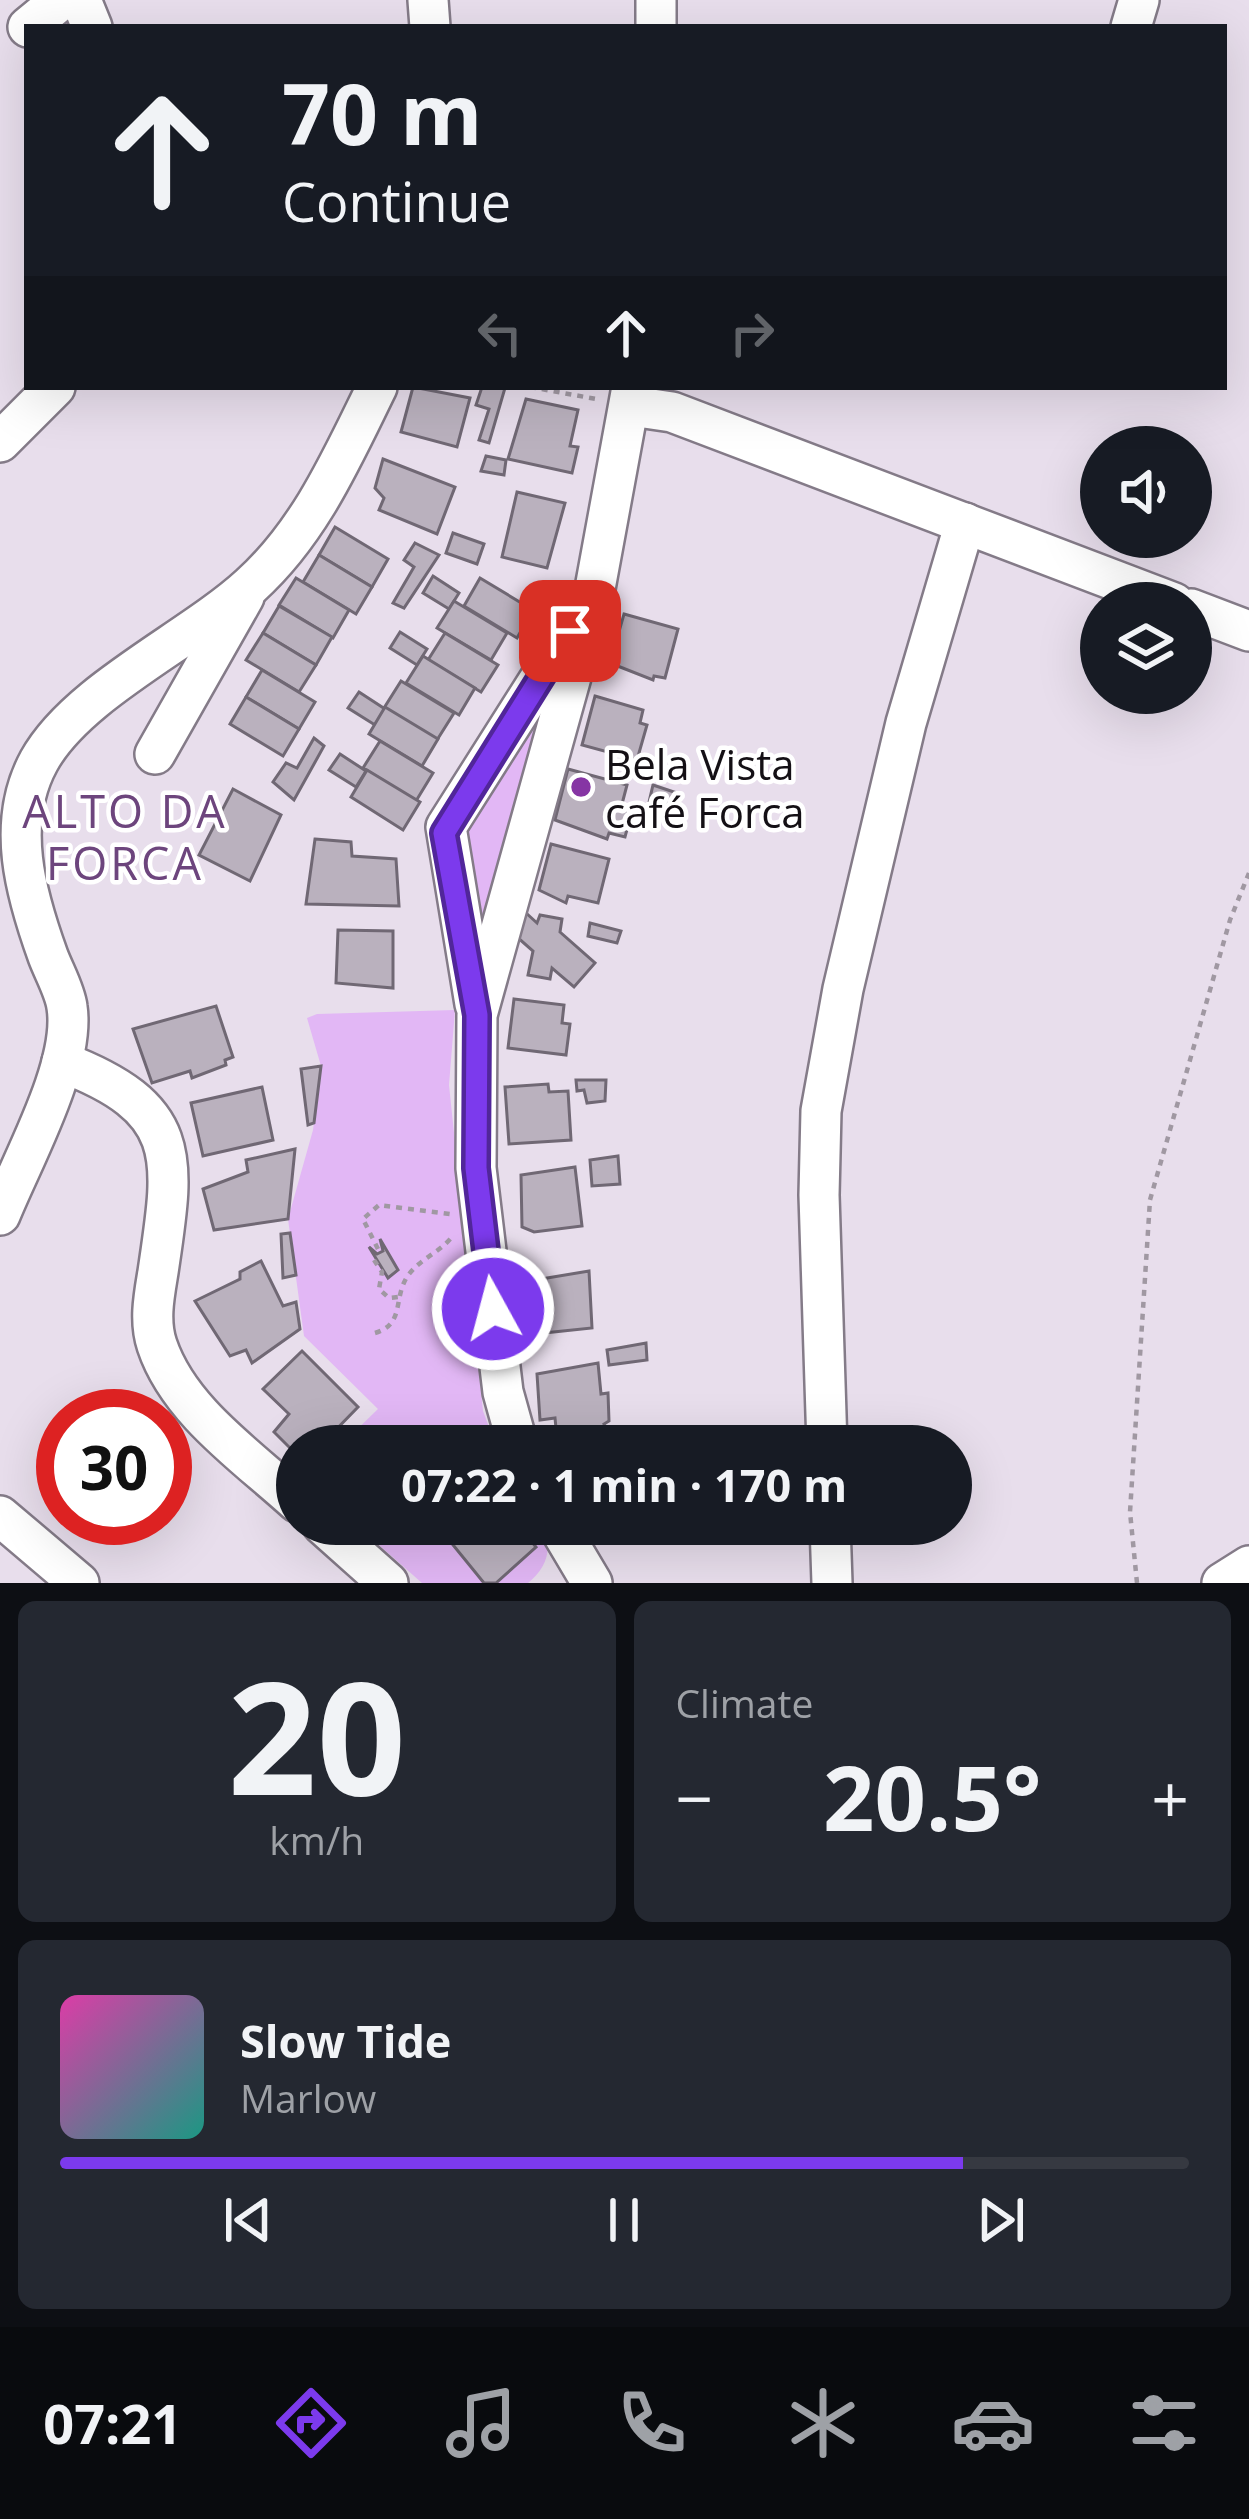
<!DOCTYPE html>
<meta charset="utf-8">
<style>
:root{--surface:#171b24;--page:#242831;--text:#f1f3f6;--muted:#9ea1a6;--line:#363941;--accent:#7c3aed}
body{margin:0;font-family:"Open Sans",sans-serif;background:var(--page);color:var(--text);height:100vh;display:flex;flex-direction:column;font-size:45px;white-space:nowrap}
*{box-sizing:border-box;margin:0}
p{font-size:39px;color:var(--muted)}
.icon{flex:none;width:66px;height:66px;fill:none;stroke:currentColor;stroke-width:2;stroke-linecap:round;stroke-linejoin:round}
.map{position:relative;height:1583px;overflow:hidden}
.sheet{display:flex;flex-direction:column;gap:18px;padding:18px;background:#0d0f14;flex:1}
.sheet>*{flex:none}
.banner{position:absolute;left:24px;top:24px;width:1203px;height:366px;border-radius:0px;box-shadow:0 12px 48px #0002;background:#171b24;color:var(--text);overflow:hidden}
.tools{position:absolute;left:1080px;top:426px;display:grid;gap:24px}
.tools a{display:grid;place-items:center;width:132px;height:132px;border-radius:50%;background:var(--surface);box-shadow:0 12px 48px #0002;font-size:60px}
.speed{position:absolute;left:36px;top:1389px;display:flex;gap:24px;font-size:60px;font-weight:700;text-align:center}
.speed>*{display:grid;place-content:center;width:156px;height:156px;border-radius:50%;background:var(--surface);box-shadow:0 12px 48px #0002;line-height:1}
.speed .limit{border:18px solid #d22;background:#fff;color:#111}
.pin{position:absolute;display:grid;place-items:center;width:102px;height:102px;color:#fff;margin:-51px;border-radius:24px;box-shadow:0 6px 18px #0006}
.me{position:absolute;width:132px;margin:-66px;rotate:353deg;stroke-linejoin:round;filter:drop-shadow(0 0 9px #0008)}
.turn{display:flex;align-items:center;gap:42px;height:252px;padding:0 60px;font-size:54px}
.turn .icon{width:156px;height:156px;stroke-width:2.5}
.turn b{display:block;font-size:84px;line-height:102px}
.lanes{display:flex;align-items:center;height:114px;padding:0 60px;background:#0003;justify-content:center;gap:60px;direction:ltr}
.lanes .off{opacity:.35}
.big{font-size:90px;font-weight:700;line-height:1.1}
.sheet .card{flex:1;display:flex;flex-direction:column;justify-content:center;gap:18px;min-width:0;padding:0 42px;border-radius:18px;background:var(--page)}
.sheet .dial{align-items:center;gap:0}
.dial b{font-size:156px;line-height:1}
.song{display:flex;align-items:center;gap:36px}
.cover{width:144px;height:144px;border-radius:18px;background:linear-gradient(135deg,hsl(320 70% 55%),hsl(170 70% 35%))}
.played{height:12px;border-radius:6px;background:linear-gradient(90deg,var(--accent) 80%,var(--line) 80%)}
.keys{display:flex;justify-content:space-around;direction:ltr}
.heat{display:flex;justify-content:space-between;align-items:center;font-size:66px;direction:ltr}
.sheet .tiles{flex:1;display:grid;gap:18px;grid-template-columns:1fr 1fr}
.card:last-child{grid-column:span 2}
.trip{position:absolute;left:276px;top:1425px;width:696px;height:120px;border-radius:60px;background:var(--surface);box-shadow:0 12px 48px #0002;font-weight:700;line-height:120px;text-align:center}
.dock{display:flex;height:192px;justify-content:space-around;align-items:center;background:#090b0e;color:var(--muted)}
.dock .icon{width:84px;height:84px}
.dock .active{color:var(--accent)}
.dock b{font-size:54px;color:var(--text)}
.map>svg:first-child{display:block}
.green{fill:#e2b7f5}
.building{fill:#bab1be;stroke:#706874;stroke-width:3}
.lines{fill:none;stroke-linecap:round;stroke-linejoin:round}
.minor-casing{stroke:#847b88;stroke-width:44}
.path{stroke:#a098a2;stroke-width:4.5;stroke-dasharray:6 6;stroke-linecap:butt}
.minor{stroke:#fff;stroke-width:39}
.route-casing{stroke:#51269a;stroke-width:30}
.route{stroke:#7c3aed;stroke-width:21}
.poi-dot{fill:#8635a4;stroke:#fff;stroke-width:4.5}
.labels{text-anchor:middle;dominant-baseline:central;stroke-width:9;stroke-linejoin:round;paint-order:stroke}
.poi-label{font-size:42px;fill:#141015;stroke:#fff;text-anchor:start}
.neighbourhood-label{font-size:45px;letter-spacing:3px;fill:#6d457d;stroke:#fff}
</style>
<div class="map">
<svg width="1249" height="1583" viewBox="0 0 1249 1583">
<rect width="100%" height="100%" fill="#e8deec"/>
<g class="green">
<polygon points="553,672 473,950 458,838"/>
<polygon points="455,1010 449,1085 483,1411 496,1446 340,1446 378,1409 304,1336 288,1219 313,1130 321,1066 307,1018 317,1014"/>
<path d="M355,1524H542C553,1547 548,1567 528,1583H422Z"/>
</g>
<g class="building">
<polygon points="413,387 470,398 457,447 401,432"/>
<polygon points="482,387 505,388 489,443 479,440 489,409 476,405"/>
<polygon points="526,399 578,410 570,446 578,447 572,473 508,459"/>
<polygon points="486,456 506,460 504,475 481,471"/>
<polygon points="383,459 455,487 437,534 379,510 384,498 375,488"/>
<polygon points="517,492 565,503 547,568 502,557"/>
<polygon points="335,527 388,559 372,587 319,555"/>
<polygon points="453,533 484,544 477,564 446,553"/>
<polygon points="415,543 439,555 404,608 393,603 414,567 404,560"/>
<polygon points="319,555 372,587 356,614 303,582"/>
<polygon points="433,576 459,593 449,609 423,593"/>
<polygon points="296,578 349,610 333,638 279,605"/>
<polygon points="480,578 533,610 517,638 464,606"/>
<polygon points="454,601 507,633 491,660 437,628"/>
<polygon points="279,606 332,637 316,665 263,633"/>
<polygon points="624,614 678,629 665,678 654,676 653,680 610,663"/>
<polygon points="400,632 427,649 417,665 390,648"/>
<polygon points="263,633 316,665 299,692 246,660"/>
<polygon points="445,633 498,665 481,692 428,660"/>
<polygon points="423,656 475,688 459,715 406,683"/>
<polygon points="262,670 315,702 299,729 246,697"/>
<polygon points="401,681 454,713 437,740 384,708"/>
<polygon points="359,692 385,709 375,725 348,708"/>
<polygon points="595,696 643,710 640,723 647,725 637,760 582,745"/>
<polygon points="246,697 299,729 283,756 230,724"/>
<polygon points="385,707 438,739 422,766 369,734"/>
<polygon points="314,738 324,746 294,800 273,782 286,763 297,768"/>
<polygon points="380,741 433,773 416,801 363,768"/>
<polygon points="340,754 366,771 356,787 329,770"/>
<polygon points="568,769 627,785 622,804 633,807 625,837 609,833 607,839 555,820"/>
<polygon points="367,770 420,802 403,830 351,797"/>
<polygon points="653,785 680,794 673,822 646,815"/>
<polygon points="233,789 281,815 250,881 199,855"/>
<polygon points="315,839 351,842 352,856 396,859 399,906 306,904"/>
<polygon points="551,844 609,859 598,903 568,896 566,903 539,890"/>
<polygon points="525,912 537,923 540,915 562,919 560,932 595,963 574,987 552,968 550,979 528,975 533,951 517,937"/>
<polygon points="590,923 621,931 617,943 588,936"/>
<polygon points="338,930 393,931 393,988 336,983"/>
<polygon points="514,999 564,1005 562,1023 570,1024 566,1055 508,1048"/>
<polygon points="216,1006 233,1057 225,1060 226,1065 192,1078 190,1071 152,1083 133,1029"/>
<polygon points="321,1066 314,1123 308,1125 301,1069"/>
<polygon points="576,1080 606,1080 605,1101 587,1103 584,1090 577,1091"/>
<polygon points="548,1084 549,1092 568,1091 571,1140 509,1144 505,1087"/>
<polygon points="262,1087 273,1140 203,1156 191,1103"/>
<polygon points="295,1149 288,1219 214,1230 203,1189 248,1172 246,1160"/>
<polygon points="618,1156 620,1184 592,1186 590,1160"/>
<polygon points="575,1167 582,1226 534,1232 522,1227 521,1175"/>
<polygon points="290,1233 296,1275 283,1278 281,1234"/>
<polygon points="380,1239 398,1270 388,1278 369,1247 377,1254 383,1251"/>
<polygon points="261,1261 283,1306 296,1302 300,1329 252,1363 246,1350 230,1356 195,1301 240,1279 240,1272"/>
<polygon points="589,1271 592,1328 534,1334 529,1281"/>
<polygon points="646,1343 647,1360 609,1365 607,1350"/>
<polygon points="302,1351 358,1407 320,1446 297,1446 297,1455 274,1432 289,1414 263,1389"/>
<polygon points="598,1363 601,1394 608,1393 609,1421 604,1424 613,1444 568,1446 561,1436 557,1438 555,1418 540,1420 537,1374"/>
<polygon points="469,1524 517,1524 536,1547 496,1583 484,1583 449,1540"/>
</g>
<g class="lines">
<g class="minor-casing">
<g id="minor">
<polyline points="81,0 92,27"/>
<polyline points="428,0 430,27"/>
<polyline points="656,0 656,27"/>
<polyline points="28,27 61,0"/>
<polyline points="1131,27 1139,0"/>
<polyline points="631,406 672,412 1174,603"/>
<polyline points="0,442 55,387"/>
<polyline points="1191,609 1249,631"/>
<polyline points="155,754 244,597"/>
<polyline points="475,1004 446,827 572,628"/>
<path d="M62,1062C185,1109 175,1157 158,1272C154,1296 149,1321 157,1345C179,1411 248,1457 297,1502"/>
<path d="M0,1215C22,1160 76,1065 67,1007C65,991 54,972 48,956C26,895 5,823 39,761C77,692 191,640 250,586C310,532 342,458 377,387"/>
<polyline points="518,1446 503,1392 476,1168 477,1015 594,594 632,387"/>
<polyline points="827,1446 819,1195 821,1111 843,989 906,723 965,523"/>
<polyline points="0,1516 79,1583"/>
<polyline points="322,1524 388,1583"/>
<polyline points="557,1524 592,1583"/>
<polyline points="830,1524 832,1583"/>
<polyline points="1222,1583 1249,1566"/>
</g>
</g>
<g class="path">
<polyline points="530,387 596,399"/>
<polyline points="378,1249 363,1219 379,1205 450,1214"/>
<polyline points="374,1260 382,1272 379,1289 389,1298 398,1297"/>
<path d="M375,1333C405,1324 393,1299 407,1277C418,1260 439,1253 452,1237"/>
<polyline points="1137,1583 1130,1512 1150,1200 1230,920 1249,873"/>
</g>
<use href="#minor" class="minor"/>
</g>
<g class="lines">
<g class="route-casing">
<polyline id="route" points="493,1309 476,1168 477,1015 444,833 570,631"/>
</g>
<use href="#route" class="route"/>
</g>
<circle class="poi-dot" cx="581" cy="787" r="12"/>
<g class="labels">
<g class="poi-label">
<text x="605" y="763">Bela Vista<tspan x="605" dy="48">café Forca</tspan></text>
</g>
<g class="neighbourhood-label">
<text x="125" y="810">ALTO DA<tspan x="125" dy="52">FORCA</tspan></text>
</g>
</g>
</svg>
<div class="tools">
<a><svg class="icon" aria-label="sound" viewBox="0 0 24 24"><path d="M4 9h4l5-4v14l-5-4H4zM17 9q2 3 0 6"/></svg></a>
<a><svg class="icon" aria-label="layers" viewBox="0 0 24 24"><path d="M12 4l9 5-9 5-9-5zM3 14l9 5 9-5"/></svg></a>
</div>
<div class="speed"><div class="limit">30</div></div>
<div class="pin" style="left:570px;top:631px;background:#d93025"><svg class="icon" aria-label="arrive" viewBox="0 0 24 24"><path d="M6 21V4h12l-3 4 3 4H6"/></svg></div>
<svg class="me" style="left:493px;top:1309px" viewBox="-20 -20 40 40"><circle r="17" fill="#7c3aed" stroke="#fff" stroke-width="3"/><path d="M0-11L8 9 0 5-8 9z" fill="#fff"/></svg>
<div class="trip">07:22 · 1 min · 170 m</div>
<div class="banner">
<div class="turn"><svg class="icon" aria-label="ahead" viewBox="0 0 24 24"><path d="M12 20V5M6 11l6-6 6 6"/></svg><div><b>70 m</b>Continue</div></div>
<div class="lanes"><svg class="icon off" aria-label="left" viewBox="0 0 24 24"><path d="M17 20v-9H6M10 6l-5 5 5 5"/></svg><svg class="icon" aria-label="ahead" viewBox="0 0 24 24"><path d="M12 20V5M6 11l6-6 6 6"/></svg><svg class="icon off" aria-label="right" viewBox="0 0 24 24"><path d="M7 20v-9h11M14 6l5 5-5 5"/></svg></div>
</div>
</div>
<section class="sheet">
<div class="tiles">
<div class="card dial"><b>20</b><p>km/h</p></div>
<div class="card"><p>Climate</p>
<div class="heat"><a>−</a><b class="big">20.5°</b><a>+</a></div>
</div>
<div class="card">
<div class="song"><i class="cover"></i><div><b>Slow Tide</b><p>Marlow</p></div></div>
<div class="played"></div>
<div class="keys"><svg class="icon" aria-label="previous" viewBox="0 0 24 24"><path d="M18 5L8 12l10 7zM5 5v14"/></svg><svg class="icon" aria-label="pause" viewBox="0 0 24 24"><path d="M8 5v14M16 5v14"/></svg><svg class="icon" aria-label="next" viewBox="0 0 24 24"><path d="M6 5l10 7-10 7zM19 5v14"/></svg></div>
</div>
</div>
</section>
<nav class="dock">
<b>07:21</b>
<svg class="icon active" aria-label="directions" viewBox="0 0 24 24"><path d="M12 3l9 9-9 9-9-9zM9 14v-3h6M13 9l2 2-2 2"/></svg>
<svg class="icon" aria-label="music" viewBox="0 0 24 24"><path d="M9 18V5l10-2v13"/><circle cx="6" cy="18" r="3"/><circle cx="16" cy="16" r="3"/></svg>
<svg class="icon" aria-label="phone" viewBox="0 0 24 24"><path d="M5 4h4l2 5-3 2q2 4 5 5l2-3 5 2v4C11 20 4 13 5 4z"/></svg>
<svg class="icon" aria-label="climate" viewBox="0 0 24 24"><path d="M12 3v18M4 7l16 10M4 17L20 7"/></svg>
<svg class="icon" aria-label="car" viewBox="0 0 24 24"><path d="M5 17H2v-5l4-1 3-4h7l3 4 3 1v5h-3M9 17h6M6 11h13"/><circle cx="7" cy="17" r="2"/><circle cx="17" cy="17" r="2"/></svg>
<svg class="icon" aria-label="filters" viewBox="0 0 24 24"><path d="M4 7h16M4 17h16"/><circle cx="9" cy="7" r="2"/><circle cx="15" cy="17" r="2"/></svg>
</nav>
